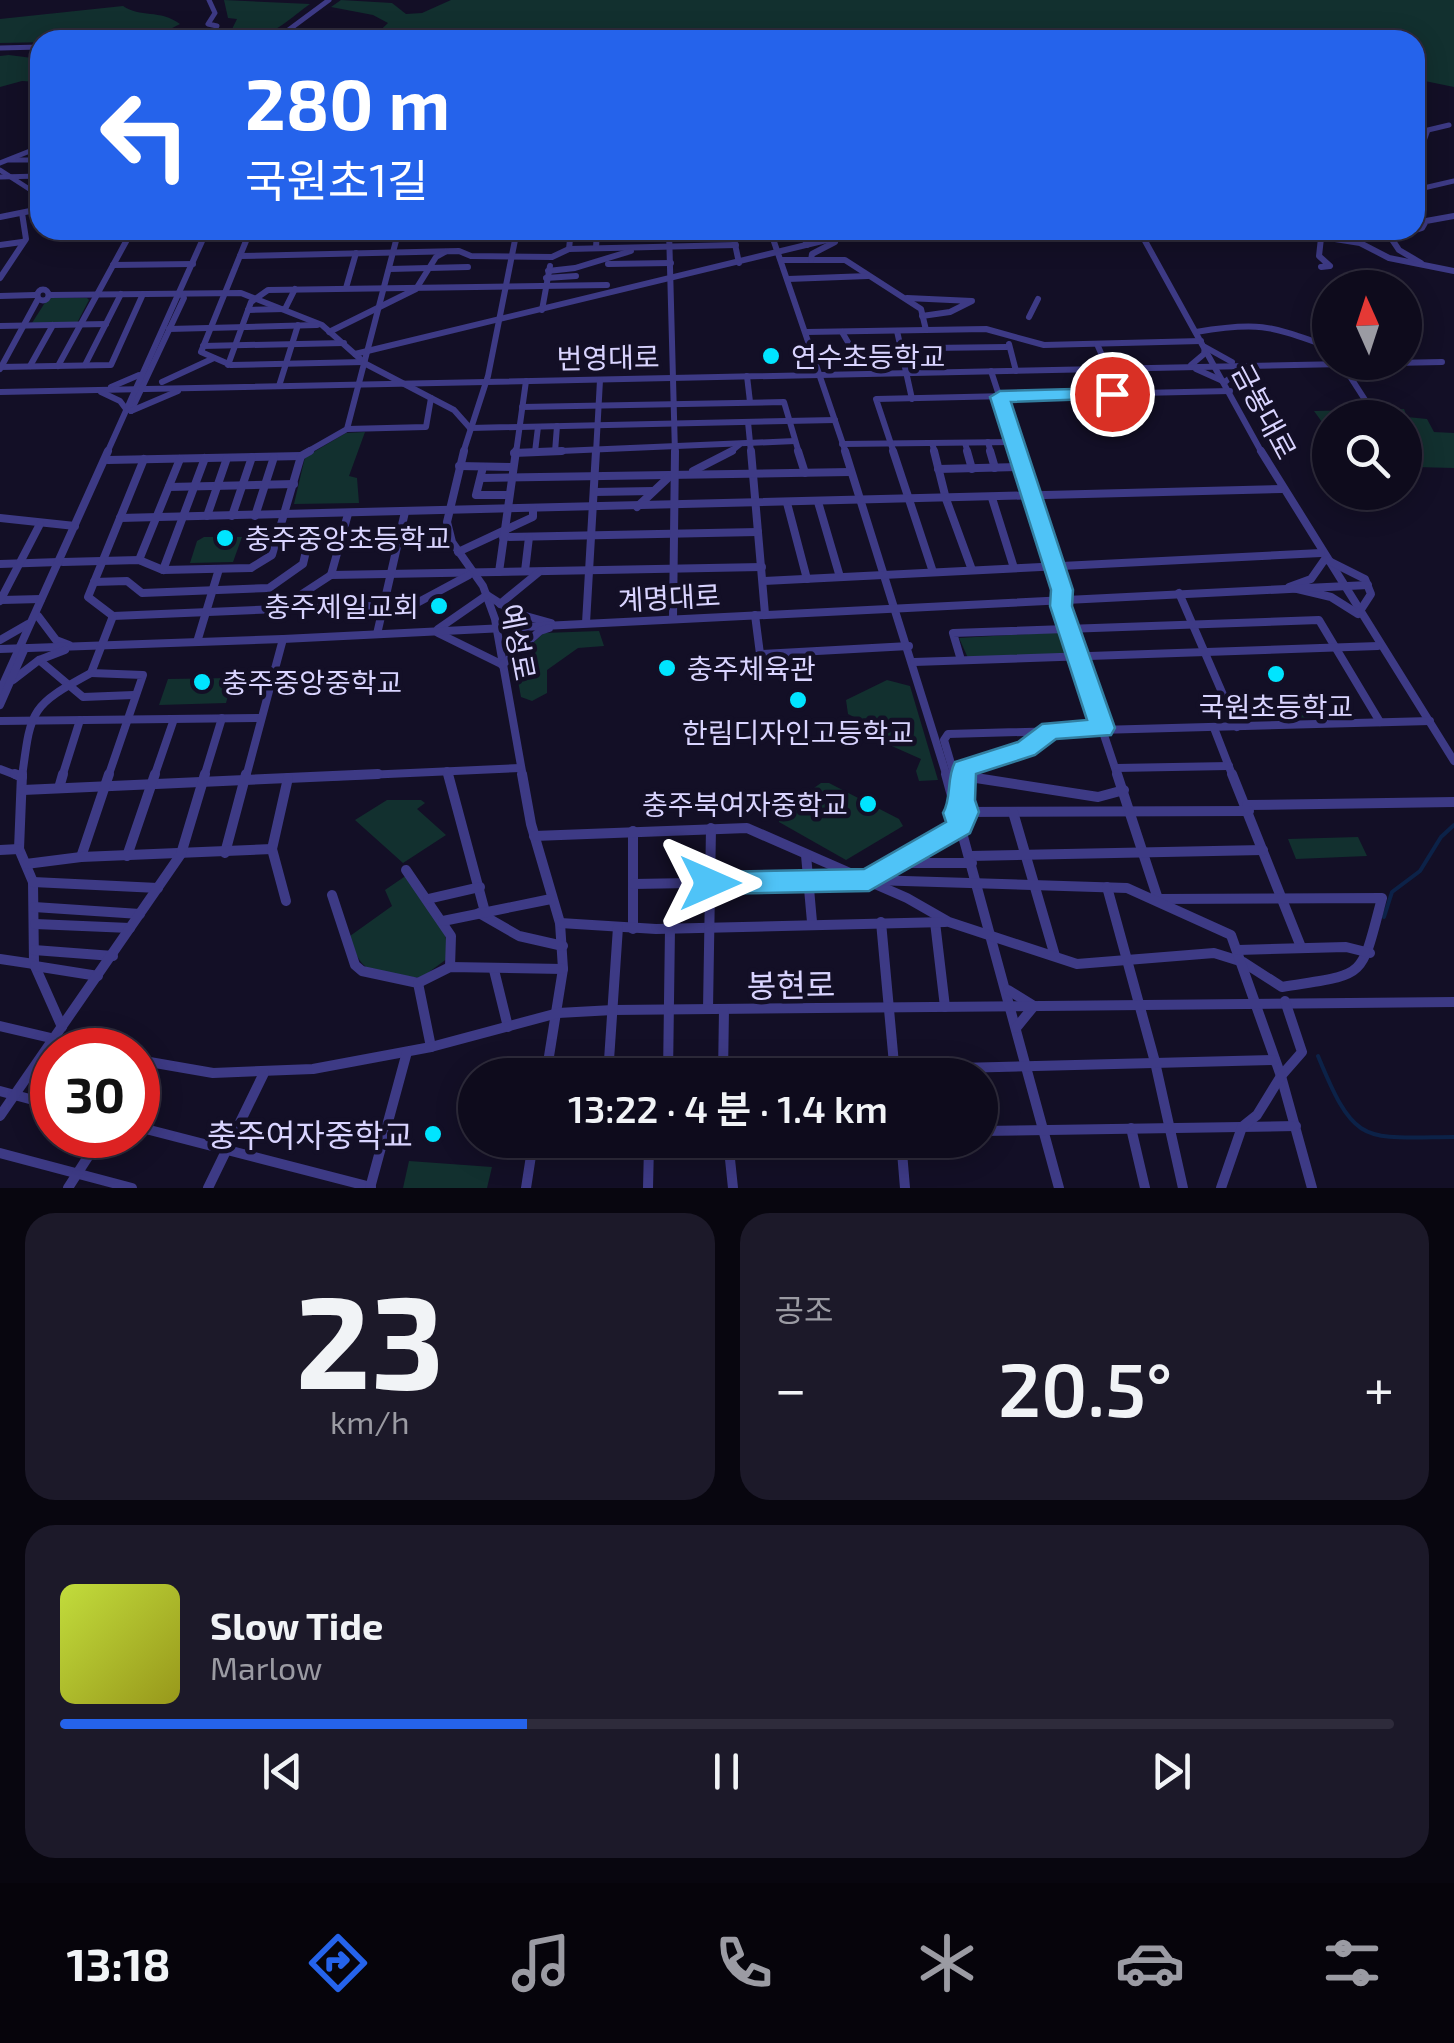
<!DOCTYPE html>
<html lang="ko">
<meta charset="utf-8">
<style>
:root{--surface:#0e0b1c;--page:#1c1929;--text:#f1f3f6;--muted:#9b9ba3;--line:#2e2b3b;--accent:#2563eb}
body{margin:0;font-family:"Exo 2","Noto Sans KR",sans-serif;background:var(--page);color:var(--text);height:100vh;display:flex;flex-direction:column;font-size:38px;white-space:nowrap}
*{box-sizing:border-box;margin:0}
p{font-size:32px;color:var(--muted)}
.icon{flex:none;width:55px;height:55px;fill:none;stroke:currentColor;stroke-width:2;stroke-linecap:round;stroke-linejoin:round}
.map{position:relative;height:1188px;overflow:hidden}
.side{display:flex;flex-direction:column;gap:25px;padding:25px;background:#08060f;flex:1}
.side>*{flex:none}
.hud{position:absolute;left:30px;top:30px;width:1395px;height:210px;border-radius:30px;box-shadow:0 5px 25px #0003,0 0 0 2px var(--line);background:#2563eb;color:#fff;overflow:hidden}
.needle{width:65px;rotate:357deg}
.controls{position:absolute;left:1312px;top:270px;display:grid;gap:20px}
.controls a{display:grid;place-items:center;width:110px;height:110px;border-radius:50%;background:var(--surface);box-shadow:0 5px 25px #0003,0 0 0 2px var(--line);font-size:50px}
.speed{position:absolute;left:30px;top:1028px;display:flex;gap:20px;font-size:50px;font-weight:700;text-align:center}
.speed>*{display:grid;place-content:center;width:130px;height:130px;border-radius:50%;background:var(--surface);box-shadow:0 5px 25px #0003,0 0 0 2px var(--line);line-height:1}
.speed .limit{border:15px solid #d22;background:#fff;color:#111}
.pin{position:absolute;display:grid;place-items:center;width:85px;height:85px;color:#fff;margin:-42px;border:5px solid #fff;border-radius:50%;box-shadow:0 2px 10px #0007}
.me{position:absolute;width:110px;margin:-55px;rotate:90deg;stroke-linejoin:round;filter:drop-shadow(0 0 8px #0008)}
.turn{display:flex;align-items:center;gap:35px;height:210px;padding:0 50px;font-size:45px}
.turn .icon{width:130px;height:130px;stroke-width:2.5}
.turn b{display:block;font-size:70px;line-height:85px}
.big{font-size:75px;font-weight:600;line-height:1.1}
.side .card{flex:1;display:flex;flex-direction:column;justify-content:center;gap:15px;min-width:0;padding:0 35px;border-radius:30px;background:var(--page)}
.side .dial{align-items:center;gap:0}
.dial b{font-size:130px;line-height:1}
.song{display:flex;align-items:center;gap:30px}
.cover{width:120px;height:120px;border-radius:15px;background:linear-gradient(135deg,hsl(70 70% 55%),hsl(60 70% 35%))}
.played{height:10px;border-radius:5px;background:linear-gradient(90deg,var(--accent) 35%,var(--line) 35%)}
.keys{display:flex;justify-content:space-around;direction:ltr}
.heat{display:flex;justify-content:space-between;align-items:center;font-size:55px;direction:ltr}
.side .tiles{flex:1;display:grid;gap:25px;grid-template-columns:1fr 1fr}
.card:last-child{grid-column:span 2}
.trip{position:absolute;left:458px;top:1058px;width:540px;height:100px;border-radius:50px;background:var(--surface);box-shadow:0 5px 25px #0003,0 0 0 2px var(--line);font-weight:600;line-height:100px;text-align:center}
.tabs{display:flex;height:160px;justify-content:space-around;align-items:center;background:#06040b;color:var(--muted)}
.tabs .icon{width:70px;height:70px}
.tabs .current{color:var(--accent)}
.tabs b{font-size:45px;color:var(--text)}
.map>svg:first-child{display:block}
.green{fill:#12302f}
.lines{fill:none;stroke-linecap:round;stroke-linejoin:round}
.stream{stroke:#0c2248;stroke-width:4}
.minor-far3{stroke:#3d3a85;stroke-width:5}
.minor-far2{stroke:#3d3a85;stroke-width:6}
.minor-far1{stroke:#3d3a85;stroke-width:8}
.minor{stroke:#3d3a85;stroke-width:10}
.route{fill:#4fc3f7;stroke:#337fa1;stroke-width:2.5}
.poi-dot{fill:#00e5ff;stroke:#130f26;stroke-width:4}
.labels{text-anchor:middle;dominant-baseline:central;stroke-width:9;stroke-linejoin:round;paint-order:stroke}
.poi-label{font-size:28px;fill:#d9d4ff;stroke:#130f26;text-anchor:start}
.street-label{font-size:28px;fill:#d9d4ff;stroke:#130f26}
.near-street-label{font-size:32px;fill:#d9d4ff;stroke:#130f26}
.near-poi-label{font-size:32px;fill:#d9d4ff;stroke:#130f26;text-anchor:end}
</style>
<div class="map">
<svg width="1454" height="1188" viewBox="0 0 1454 1188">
<rect width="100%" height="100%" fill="#130f26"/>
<g class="green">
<path d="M224,0L310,4C285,22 263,46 230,38L244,32L232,29L237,19L228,18Z"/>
<polygon points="341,0 392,3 406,14 422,13 451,0 1454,0 1454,87 1415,79 1415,40 1077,40 1015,35 981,40 540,40 532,33 498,34 486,40 370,40 388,23 373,15 331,7"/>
<path d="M123,6C140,18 160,9 180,24L149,40L0,43V19Z"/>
<polygon points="9,55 40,59 40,82 22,81 0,87 0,56"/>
<polygon points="51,298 87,298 89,300 77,323 32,323 46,301"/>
<polygon points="1404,409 1407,417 1427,419 1434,432 1454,433 1454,468 1415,467 1405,474 1405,418 1330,418 1330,433 1314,411"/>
<polygon points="365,432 349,476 357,478 359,503 294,504 305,457 346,433"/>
<polygon points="204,537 242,537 233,562 190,563 197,541"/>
<polygon points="599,631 604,646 578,648 547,670 547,693 532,701 521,697 514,660 544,633"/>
<polygon points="1061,632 1071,651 1068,654 968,658 959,638"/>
<polygon points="233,678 226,703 159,705 168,679"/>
<polygon points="887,680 910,686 938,780 919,781 916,771 921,759 876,739 864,722 848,714 846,700"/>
<polygon points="1319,694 1330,717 1279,718 1269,696"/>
<polygon points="821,783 829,783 899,819 903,826 846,860 779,822 779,813"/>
<polygon points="387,800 421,800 425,803 417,809 446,835 403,863 355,820"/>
<polygon points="1358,837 1367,856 1296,859 1288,839"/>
<path d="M407,875L445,931L448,958L421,978C381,972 361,981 350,936L392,906L385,890Z"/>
<polygon points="409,1161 492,1167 487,1188 403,1188"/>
</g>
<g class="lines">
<g class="stream">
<polyline points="1384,917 1392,892 1420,871 1441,837 1454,825"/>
<path d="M1318,1056C1355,1146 1362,1138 1454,1137"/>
</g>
<g class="minor-far3">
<polyline points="209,0 215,13 208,24 217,26"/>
<polyline points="275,40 329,0"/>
<polyline points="0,48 40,47"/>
<polyline points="1415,144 1424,141 1428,130 1449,125"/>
<polyline points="9,160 40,160"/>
<polyline points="0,163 40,147"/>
<polyline points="0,170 40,196"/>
<polyline points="0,177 40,176"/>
<polyline points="1415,190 1454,181"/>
</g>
<g class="minor-far2">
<polyline points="0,217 40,209"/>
<polyline points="101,230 129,236 211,237 523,230"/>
<polyline points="669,230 675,453"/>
<polyline points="732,230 739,263"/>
<polyline points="770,230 846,453"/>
<polyline points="802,230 807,245"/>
<polyline points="1139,230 1262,453"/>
<polyline points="1279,230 1360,243 1389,258 1454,271"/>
<polyline points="248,236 201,352 231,365 363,362"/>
<polyline points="1321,238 1319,256 1330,266 1321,267"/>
<polyline points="0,245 22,242"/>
<polyline points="596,248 597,230"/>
<polyline points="569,249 571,230"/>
<polyline points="240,256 459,251 471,256 552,257 569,249 736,245"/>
<polyline points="781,260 845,260 921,309 926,330"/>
<polyline points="811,260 812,254 835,242 831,239"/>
<polyline points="1421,263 1399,250 1391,238 1422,228 1426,221 1454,216"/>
<polyline points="608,264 671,263"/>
<polyline points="113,265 193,264"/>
<polyline points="390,269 468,267"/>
<polyline points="548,271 575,268 631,251"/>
<polyline points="0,278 26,239 22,213"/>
<polyline points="546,278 576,276"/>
<polyline points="788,279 868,276"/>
<polyline points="346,288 356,253"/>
<circle cx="43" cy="295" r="5.5"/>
<polyline points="51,295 241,293 322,325 366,364 454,410 470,428"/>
<polyline points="0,296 35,295"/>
<polyline points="907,298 972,301 950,312 922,316"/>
<polyline points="248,310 285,309 295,289"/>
<polyline points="542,310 550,266"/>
<polyline points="1029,317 1038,299"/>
<polyline points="0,326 106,324"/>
<polyline points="169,329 317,325"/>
<polyline points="897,331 912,399"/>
<polyline points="329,332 416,289 436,257 445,252"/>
<polyline points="806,332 986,329 1044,345 1201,341"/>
<polyline points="842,332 852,349 1007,347"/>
<path d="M1196,332C1260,321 1270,326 1330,347"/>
<polyline points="1009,344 1016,371"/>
<polyline points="1097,344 1108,369"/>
<polyline points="203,346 344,343"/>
<polyline points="355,354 868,230"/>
<polyline points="1342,364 1369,406"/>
<polyline points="85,365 121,294"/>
<polyline points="228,365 251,302 268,290 607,285"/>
<polyline points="1191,365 1204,354 1205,347 1232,362"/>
<polyline points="30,366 53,325"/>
<polyline points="58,366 129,236"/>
<polyline points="0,367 111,365 143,294"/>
<polyline points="0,369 38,299"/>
<polyline points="1102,369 1112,394"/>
<polyline points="1196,369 1225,382 1243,367"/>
<polyline points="991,371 1018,453"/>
<polyline points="747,376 750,402"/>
<polyline points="162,382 214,358"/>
<polyline points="279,386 298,325"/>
<polyline points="111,387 139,375"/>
<polyline points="0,392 1442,362"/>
<polyline points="101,392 120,401 126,409"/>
<polyline points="522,407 784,402 799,453"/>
<polyline points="131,411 184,298 181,293"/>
<polyline points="131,411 178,391"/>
<polyline points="748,422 751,453"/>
<polyline points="470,428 835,420"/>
<polyline points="347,429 398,233"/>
<polyline points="988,442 991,453"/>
<polyline points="932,443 935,453"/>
<polyline points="965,443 968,453"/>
<polyline points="842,444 1014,442"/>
<polyline points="535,452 538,427"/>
<polyline points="555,452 557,426"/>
<polyline points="107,453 207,230"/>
<polyline points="305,453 347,429 426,427 431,398"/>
<polyline points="463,453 488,376 517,230"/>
<polyline points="514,453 795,441"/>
<polyline points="516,453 526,381"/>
<polyline points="596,453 600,380"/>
<polyline points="729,453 739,445"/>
<polyline points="894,453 876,399 1230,391"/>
</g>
<g class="minor-far1">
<polyline points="464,451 447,522 452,542 483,586 495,619 523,777"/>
<polyline points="751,451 765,614"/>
<polyline points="798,451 805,473"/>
<polyline points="845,451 947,777"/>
<polyline points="893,451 933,572"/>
<polyline points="934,451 946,499 972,570"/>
<polyline points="967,451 972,469"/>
<polyline points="990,451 995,468"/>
<polyline points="1017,451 1062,590 1061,606 1118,777"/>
<polyline points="1261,451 1454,761"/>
<polyline points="514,453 562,451"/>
<polyline points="108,460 301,456"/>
<polyline points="459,466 512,467"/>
<polyline points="483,467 476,495 508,495"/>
<polyline points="938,469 1022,467"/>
<polyline points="693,471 732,451"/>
<polyline points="481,478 850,472"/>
<polyline points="169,487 294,484"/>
<polyline points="594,492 653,491"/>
<polyline points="992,498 1014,568"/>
<polyline points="818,502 840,577"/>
<polyline points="787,503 807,579"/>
<polyline points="637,507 670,476"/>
<polyline points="207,516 227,458"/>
<polyline points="232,516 252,457"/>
<polyline points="255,516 274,457"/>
<polyline points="0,518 75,526"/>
<polyline points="120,518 1282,489"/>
<polyline points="279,535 401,532"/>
<polyline points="503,537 758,532"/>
<polyline points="458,552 533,517 533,508"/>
<polygon points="1325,559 1365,579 1371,594 1358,614 1331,597 1289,587 1311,579"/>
<polyline points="139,560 180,459"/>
<polyline points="63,562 139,560 163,570 251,568 272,555 301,456 310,451"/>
<polyline points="0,564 59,562"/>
<polyline points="163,570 205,458"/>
<polyline points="525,571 529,537"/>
<polyline points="499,572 516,451"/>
<polyline points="331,575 762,567"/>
<polyline points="764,581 1321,553"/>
<polyline points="94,582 127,581 142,593 269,588 303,564 310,534"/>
<polyline points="1179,593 1237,727"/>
<polyline points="487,595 515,613 551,623"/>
<polyline points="299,596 317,608 415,604 469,575"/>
<polyline points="2,600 41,599"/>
<polyline points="0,601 40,524"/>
<polyline points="500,604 539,572"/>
<polyline points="755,615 760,654 909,646"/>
<polyline points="38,616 56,640 69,645"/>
<polyline points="113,616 279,609 331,575 348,514"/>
<polyline points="673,619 675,451"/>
<polyline points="586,623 596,451"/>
<polyline points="438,629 487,595"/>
<polyline points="438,633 501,664"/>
<polyline points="377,634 405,512"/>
<polyline points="0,640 28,624"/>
<polyline points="197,642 219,569"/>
<polyline points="0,649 283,639 1368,585"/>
<polyline points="39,660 83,697 134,695"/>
<polyline points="961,660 953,633 1319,620 1380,722"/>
<polyline points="914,662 1378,646"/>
<polyline points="502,665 540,631 549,628"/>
<polyline points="91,673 143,675 108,777"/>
<polyline points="13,680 39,660 65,650"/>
<polyline points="0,691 108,451"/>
<polyline points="0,705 25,648"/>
<polyline points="0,721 259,718"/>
<polyline points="1214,728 1233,777"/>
<polyline points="1116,768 1229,766"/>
<polyline points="0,769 21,777"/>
<polyline points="953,770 1015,753 1049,731"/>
<polyline points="447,771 449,777"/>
<polyline points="963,776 968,777"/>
<path d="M22,777C31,709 30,706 91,673L113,616L88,597L144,459"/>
<polyline points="62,777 80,720"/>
<polyline points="154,777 174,719"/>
<polyline points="204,777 222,718"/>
<polyline points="246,777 283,639"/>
<polyline points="321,777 520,768"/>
<polyline points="955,777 944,740 948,734 1430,721"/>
</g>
<g class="minor">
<polyline points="15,774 22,777"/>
<polyline points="22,774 19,849 33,882 34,964 62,1027"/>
<polyline points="448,774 485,912"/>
<polyline points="522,774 531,824 560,923 563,969 546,1075"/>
<polyline points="946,774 1059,1188"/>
<polyline points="954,774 966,812"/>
<polyline points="1232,774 1301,947"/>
<polyline points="963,776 1098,797 1124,790"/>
<polyline points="59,788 63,774"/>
<polyline points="23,790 378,774"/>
<polyline points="1247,805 1454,802"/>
<polyline points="961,812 1249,811"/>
<polyline points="1013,812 1055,956"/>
<polyline points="633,831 633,929"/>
<path d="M534,836L747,828L907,898L949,922L1077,964L1214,953L1243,962L1282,987C1367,973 1360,982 1382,898L1158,899L1117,774"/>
<polyline points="0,850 19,849"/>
<polyline points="225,853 246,774"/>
<polyline points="806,855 812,922"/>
<polyline points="127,856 155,774"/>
<polyline points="970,856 1263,850"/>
<polyline points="81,857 109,774"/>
<polyline points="902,863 972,863"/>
<polyline points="26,864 81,857 272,849"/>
<polyline points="406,870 451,936 450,967"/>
<polyline points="872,880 1127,888 1231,935 1281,1076 1312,1188"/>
<polyline points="33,882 158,888"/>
<polyline points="633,884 869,880 960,826"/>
<polyline points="1107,887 1155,1062 1183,1188"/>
<polyline points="332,895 355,965 362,971 418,983 431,1047"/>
<polyline points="428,899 480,887"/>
<polyline points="286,901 272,849 288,778"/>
<polyline points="34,907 140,914"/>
<polyline points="479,913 519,936 563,946"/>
<polyline points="443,921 551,899"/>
<polyline points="881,922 895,1075"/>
<polyline points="935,922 945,1007"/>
<polyline points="560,923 656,929 945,922"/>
<polyline points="35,924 130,928"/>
<polyline points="34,950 113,956"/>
<polyline points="1238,950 1346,947 1370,953"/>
<polyline points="0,959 34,964"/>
<polyline points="35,966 98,976"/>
<polyline points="494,970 508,1027"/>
<polyline points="418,983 450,967 563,969"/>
<polyline points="1008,990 1034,1006 1016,1028"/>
<polyline points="708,1009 711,828"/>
<polyline points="0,1026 102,1050"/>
<polyline points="138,1060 213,1073 313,1069 431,1047 558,1013 613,1010 1454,1002"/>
<polyline points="723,1074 1275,1060"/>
<polyline points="608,1075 618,927"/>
<polyline points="668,1075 670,928"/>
<polyline points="723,1075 724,1009"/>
<polyline points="138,1080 148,1063"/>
<polyline points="0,1091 52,1105"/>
<polyline points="0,1116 181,854 205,774"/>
<polyline points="138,1127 371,1187"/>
<polyline points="1131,1128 1145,1188"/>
<polyline points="980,1131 1296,1126"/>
<polyline points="728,1140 733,1188"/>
<polyline points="901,1140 905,1188"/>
<polyline points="533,1145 729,1147"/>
<polyline points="0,1153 132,1188"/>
<polyline points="68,1188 102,1135"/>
<polyline points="208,1188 264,1073"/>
<polyline points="370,1188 407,1052"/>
<polyline points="526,1188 533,1143"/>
<polyline points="648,1188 649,1146"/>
<polyline points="1221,1188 1242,1127 1257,1115 1281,1076 1302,1052 1285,1001"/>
</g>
</g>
<path class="route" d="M1112,388L1122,394L1119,398L1011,402L1073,590L1072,606L1115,728L1111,735L1056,739L1035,755L976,774L975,800L979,812L970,833L869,891L710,894L700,890L696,883L700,875L710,872L864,869L946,822L943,813C952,798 946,779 955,762L1018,742L1042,724L1087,720L1050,606L1051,590L990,397L1000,391Z"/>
<g class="poi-dot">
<circle cx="771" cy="356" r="10"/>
<circle cx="225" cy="538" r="10"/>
<circle cx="439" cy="606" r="10"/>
<circle cx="667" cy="668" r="10"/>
<circle cx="1276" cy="674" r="10"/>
<circle cx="202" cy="682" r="10"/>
<circle cx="798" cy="700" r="10"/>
<circle cx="868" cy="804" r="10"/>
<circle cx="433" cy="1134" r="10"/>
</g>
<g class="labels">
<g class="poi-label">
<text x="791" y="356">연수초등학교</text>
<text x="245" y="538">충주중앙초등학교</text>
<text x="419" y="606" text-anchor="end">충주제일교회</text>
<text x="687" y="668">충주체육관</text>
<text x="222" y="682">충주중앙중학교</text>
<text x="1276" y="706" text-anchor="middle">국원초등학교</text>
<text x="798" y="732" text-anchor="middle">한림디자인고등학교</text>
<text x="848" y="804" text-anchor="end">충주북여자중학교</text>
</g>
<g class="street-label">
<text transform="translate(608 357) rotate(-1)">번영대로</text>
<text transform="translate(1265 411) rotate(62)">금봉대로</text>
<text transform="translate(669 597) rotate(-3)">계명대로</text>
<text transform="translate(519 642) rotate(79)">예성로</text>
</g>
<g class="near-street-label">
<text transform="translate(791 984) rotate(-1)">봉현로</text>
</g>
<g class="near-poi-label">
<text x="413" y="1134">충주여자중학교</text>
</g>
</g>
</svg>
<div class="controls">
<a><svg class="needle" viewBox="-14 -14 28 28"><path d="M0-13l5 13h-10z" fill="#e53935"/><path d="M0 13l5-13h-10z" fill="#9b9ba3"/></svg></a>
<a><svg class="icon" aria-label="search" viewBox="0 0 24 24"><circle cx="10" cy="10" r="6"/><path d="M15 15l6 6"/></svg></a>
</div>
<div class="speed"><div class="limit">30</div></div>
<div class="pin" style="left:1112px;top:394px;background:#d93025"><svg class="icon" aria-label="arrive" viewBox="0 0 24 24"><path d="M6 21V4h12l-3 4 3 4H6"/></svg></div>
<svg class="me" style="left:710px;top:883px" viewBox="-20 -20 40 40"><path d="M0-17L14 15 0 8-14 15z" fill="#4fc3f7" stroke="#fff" stroke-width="4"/></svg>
<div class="trip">13:22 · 4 분 · 1.4 km</div>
<div class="hud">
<div class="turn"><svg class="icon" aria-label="left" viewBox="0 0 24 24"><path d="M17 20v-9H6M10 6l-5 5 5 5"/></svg><div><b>280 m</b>국원초1길</div></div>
</div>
</div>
<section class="side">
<div class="tiles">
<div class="card dial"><b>23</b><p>km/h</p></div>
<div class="card"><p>공조</p>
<div class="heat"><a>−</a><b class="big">20.5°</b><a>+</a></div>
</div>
<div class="card">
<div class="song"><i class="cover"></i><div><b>Slow Tide</b><p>Marlow</p></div></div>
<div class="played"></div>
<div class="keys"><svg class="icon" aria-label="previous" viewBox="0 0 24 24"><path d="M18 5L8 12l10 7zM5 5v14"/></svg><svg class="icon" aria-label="pause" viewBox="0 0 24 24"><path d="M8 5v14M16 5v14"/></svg><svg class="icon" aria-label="next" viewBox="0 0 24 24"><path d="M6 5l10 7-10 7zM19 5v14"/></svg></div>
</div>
</div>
</section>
<nav class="tabs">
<b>13:18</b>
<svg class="icon current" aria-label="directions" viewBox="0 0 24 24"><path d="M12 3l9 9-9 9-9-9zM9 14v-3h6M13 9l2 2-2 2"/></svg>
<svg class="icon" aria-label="music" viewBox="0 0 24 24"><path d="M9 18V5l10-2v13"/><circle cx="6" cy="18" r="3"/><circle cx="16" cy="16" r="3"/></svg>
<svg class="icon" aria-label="phone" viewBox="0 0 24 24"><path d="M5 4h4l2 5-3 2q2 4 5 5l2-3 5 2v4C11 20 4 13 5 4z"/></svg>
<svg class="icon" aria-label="climate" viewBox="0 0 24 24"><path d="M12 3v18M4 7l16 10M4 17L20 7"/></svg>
<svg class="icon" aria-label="car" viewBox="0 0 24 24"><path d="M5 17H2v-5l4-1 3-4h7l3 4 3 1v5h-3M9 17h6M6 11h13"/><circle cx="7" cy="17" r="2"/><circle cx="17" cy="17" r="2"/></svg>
<svg class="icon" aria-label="filters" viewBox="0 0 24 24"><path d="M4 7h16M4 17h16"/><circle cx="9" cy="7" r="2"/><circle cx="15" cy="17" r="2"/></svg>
</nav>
